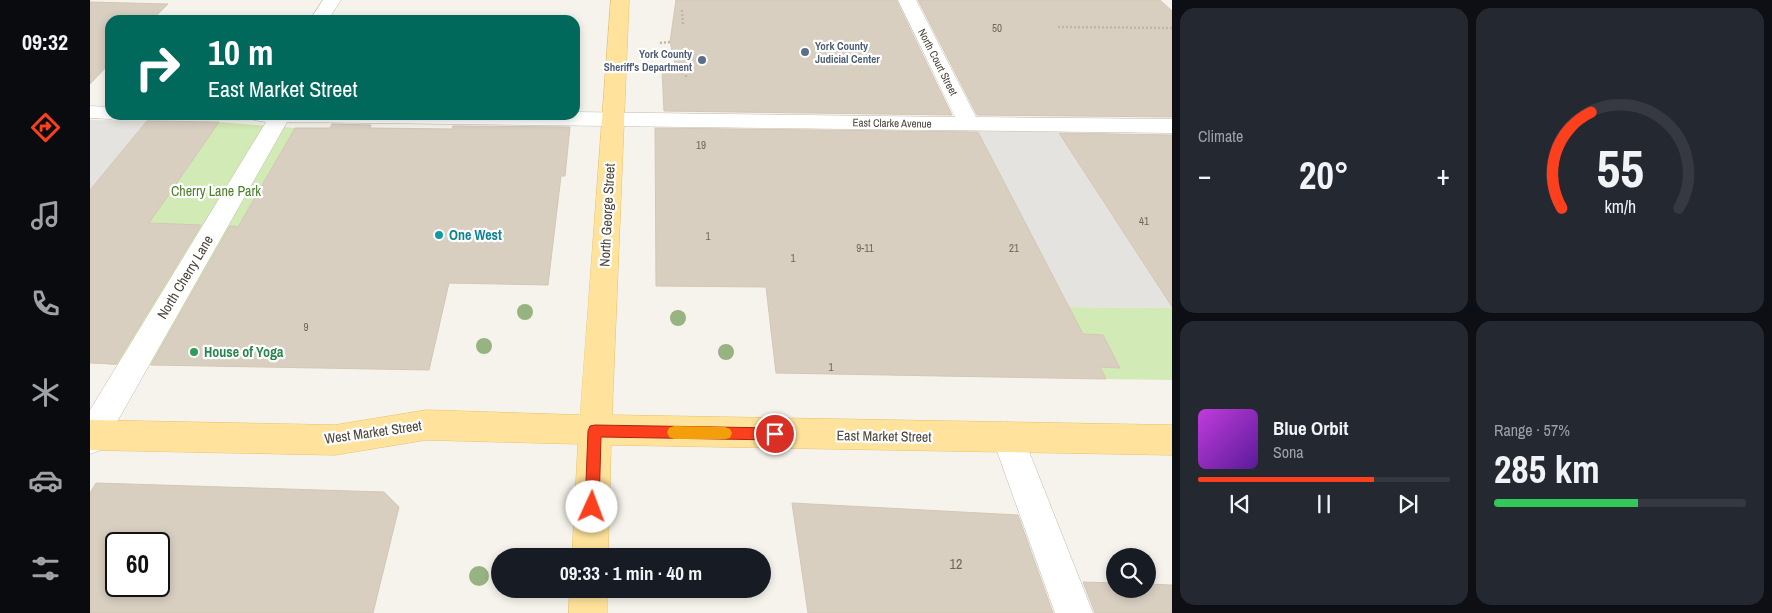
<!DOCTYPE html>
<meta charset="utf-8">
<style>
:root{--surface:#171b24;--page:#242831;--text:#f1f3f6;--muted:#9ea1a6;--line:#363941;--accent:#fc3f1d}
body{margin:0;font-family:"Archivo Narrow",sans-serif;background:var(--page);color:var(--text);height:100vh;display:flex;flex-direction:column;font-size:19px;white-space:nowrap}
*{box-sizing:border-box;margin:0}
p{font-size:16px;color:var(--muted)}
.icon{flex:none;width:28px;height:28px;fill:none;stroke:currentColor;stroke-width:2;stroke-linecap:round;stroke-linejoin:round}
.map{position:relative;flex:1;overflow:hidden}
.side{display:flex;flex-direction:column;gap:8px;padding:8px;background:#0d0f14;width:600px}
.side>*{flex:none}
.guide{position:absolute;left:15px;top:15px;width:475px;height:105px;border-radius:15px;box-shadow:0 2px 8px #0003;background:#00695c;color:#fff;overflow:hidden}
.controls{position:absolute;left:1016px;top:548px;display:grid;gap:10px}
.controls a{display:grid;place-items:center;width:50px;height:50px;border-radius:50%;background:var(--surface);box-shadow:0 2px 8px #0003;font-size:25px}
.speed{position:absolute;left:15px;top:532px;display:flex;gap:10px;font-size:25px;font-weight:700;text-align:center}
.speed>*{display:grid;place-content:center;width:65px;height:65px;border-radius:50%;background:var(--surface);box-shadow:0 2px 8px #0003;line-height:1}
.speed .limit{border:2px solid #111;border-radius:8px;background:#fff;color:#111}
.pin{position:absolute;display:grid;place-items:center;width:42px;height:42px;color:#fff;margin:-21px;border:2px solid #fff;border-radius:50%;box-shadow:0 1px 5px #0007}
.me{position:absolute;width:55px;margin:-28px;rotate:2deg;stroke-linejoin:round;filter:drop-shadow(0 0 4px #0008)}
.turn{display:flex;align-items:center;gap:18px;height:105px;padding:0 20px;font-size:22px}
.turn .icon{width:65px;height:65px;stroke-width:2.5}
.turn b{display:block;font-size:35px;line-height:42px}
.big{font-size:38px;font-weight:700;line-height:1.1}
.side .tile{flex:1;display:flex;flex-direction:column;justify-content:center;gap:8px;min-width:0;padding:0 18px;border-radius:15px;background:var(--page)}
.side .dial{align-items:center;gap:0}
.dial svg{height:130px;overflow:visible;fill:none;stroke:var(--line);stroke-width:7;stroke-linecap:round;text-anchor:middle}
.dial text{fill:var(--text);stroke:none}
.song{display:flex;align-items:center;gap:15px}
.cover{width:60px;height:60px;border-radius:8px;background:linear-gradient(135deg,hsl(290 70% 55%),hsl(270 70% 35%))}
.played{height:5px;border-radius:2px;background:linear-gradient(90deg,var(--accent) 70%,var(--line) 70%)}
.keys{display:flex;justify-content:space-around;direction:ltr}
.heat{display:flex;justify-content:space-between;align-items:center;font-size:28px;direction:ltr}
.charge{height:8px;border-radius:4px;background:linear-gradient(90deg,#34c759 57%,var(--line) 0)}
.side .tiles{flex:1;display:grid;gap:8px;grid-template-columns:repeat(2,1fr)}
.trip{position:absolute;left:401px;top:548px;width:280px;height:50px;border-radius:25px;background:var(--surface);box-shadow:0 2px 8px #0003;font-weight:700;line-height:50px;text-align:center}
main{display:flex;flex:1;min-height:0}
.tab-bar{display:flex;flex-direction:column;width:90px;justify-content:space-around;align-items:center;background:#090b0e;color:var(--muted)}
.tab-bar .icon{width:35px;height:35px}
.tab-bar .on{color:var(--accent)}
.tab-bar b{font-size:22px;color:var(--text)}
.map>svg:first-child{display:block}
.green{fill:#d2eab5}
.parking{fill:#e5e3e0}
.building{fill:#d8cfc1;stroke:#d3c7b4;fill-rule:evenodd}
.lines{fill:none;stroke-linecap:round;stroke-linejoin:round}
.minor-casing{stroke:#c2bbae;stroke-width:1}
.major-casing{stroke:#e6c16a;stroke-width:1}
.path{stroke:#c4b79f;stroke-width:2.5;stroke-dasharray:2 2;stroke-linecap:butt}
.minor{fill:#fff;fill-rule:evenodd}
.major{fill:#ffe39c;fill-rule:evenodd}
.tree{fill:#97b381}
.route{fill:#fc3f1d;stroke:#a42913}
.slow{fill:#f59e0b}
.service-dot{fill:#5c6f8a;stroke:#fff;stroke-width:2}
.culture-dot{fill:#0f9aa8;stroke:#fff;stroke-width:2}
.leisure-dot{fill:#2e9e5b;stroke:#fff;stroke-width:2}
.labels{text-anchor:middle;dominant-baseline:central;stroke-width:4.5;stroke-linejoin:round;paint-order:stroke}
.number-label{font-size:11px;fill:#6e675b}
.far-service-label{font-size:11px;font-weight:bold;fill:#4e5e75;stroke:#fff;text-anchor:start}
.far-street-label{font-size:11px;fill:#4b4439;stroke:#fff}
.park-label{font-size:14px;fill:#4a7f2a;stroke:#fff}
.street-label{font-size:14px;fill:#4b4439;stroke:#fff}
.culture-label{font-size:14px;font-weight:bold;fill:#0d838f;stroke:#fff;text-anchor:start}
.leisure-label{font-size:14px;font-weight:bold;fill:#27864d;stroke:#fff;text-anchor:start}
.near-number-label{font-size:14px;fill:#6e675b}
</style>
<main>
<nav class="tab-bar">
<b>09:32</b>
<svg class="icon on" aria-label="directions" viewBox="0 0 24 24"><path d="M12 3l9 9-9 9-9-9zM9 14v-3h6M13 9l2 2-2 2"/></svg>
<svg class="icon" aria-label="music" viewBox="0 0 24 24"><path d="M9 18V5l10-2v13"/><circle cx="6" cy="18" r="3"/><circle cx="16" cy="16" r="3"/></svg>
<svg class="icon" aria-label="phone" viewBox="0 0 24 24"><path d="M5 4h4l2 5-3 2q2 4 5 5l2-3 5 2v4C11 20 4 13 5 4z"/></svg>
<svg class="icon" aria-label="climate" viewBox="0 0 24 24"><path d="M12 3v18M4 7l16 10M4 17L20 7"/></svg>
<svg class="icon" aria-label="car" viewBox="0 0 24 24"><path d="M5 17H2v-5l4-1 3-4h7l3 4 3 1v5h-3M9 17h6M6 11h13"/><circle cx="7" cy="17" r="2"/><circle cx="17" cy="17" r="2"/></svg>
<svg class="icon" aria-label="filters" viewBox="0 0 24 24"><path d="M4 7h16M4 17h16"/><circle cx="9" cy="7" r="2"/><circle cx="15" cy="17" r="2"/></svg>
</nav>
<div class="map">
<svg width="1082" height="613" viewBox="0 0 1082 613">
<rect width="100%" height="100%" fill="#f6f3ec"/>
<g class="green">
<polygon points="129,122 205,128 69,365 18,365 104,225 59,223"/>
<polygon points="978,307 1082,308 1082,380 1016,379 1010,367 1030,367 1013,335 993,334"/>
</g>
<g class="parking">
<polygon points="0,120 57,121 0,190"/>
<polygon points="888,131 968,132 1082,308 978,307"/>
</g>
<g class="building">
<polygon points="586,0 806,0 862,115 574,111 572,71 587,71 580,42"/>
<polygon points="828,0 1070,0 1082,11 1082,117 887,115"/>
<polygon points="0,2 78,4 62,20 20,20 20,63 0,84"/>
<polygon points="57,121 129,122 59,223 111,225 26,364 0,363 0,190"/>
<polygon points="242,124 281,125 280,128 362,129 363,126 480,127 475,176 471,176 458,285 359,283 339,370 61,365 140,226 148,227 205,128 240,128"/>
<polygon points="565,128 888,132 993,334 1013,335 1030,368 1010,367 1016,379 686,373 676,287 566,286"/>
<polygon points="969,133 1082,135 1082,307"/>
<path d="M6,483L294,492L309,507L283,613H0V493ZM26,544H69V586H26Z"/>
<polygon points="702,503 928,515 963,613 718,613"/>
<polygon points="993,582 1025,583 1025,589 1058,589 1058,584 1082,585 1082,613 1005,613"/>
</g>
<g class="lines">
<g class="minor-casing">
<g id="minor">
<polygon points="233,0 251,0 238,20 220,20"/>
<polygon points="808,0 826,0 886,117 1082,119 1082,133 197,122 11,450 0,454 0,410 176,122 164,120 161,115 485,115 485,112 865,117"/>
<polygon points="0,106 20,107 20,115 29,115 27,118 20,119 0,118"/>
<polygon points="918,422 929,426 1003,613 965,613 902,437 907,426"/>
</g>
</g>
<g class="major-casing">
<g id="major">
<polygon points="521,0 539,0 522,415 1082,425 1082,455 521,445 518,556 482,556 488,444 336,440 245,455 0,450 0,420 245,425 336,410 490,415"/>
<polygon points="480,589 517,589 517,613 479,613"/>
</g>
</g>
<g class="path">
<polyline points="592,10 593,24"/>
<polyline points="968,27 1082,28"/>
<polyline points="570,43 580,42"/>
<polyline points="596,63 596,79"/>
</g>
<use href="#minor" class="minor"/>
<use href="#major" class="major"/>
</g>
<g class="tree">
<circle cx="435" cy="312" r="8"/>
<circle cx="588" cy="318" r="8"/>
<circle cx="394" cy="346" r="8"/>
<circle cx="636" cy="352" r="8"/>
<circle cx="389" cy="576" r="10"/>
</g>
<polygon class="route" points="505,425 685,428 690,430 691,434 690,438 685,440 511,437 509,507 507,512 502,514 497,512 495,507 498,431 500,426"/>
<polygon class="slow" points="584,426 635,427 640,429 642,433 640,438 635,439 584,439 579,437 577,432 579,428"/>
<g class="service-dot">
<circle cx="715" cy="52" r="5"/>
<circle cx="612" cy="60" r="5"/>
</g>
<circle class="culture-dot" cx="349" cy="235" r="5"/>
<circle class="leisure-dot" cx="104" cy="352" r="5"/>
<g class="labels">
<g class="number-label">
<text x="907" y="28">50</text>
<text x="611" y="145">19</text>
<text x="1054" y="221">41</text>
<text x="618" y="236">1</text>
<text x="775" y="248">9-11</text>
<text x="924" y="248">21</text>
<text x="703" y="258">1</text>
<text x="216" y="327">9</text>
<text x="741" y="367">1</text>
</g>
<g class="far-service-label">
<text x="725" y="46">York County<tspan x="725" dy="13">Judicial Center</tspan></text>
<text x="602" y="54" text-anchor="end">York County<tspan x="602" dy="13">Sheriff's Department</tspan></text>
</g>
<g class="far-street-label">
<text transform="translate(848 62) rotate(63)">North Court Street</text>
<text transform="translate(802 123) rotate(1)">East Clarke Avenue</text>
</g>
<g class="park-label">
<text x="126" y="191">Cherry Lane Park</text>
</g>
<g class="street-label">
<text transform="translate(517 215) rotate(-87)">North George Street</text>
<text transform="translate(95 277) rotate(-59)">North Cherry Lane</text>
<text transform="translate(283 432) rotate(-8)">West Market Street</text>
<text transform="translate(794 436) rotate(1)">East Market Street</text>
</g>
<g class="culture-label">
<text x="359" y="235">One West</text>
</g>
<g class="leisure-label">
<text x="114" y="352">House of Yoga</text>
</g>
<g class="near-number-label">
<text x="866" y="564">12</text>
</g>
</g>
</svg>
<div class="controls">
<a><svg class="icon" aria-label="search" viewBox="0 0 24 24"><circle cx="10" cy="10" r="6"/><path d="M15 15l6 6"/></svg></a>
</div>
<div class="speed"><div class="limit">60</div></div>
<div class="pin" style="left:685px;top:434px;background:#d93025"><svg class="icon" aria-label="arrive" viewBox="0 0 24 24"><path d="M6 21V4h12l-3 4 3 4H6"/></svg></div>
<svg class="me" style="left:502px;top:507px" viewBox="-20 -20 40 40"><circle r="19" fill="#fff"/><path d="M0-13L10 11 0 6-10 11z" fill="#fc3f1d"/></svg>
<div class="trip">09:33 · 1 min · 40 m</div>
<div class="guide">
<div class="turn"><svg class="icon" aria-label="right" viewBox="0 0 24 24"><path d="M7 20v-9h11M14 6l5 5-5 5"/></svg><div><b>10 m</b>East Market Street</div></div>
</div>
</div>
<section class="side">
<div class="tiles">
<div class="tile"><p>Climate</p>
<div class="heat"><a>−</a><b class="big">20°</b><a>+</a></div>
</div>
<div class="tile dial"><svg viewBox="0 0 100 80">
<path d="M14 69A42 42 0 1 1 86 69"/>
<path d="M14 69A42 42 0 0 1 32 10" stroke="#fc3f1d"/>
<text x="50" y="56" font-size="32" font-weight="700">55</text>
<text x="50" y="72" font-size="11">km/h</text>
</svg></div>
<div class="tile">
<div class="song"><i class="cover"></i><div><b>Blue Orbit</b><p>Sona</p></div></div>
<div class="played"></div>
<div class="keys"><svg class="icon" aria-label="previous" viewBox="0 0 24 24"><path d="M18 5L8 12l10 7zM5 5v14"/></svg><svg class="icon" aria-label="pause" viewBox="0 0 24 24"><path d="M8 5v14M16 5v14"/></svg><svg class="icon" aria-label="next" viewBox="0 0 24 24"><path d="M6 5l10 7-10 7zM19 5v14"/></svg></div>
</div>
<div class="tile"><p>Range · 57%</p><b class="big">285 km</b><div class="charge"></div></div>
</div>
</section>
</main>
